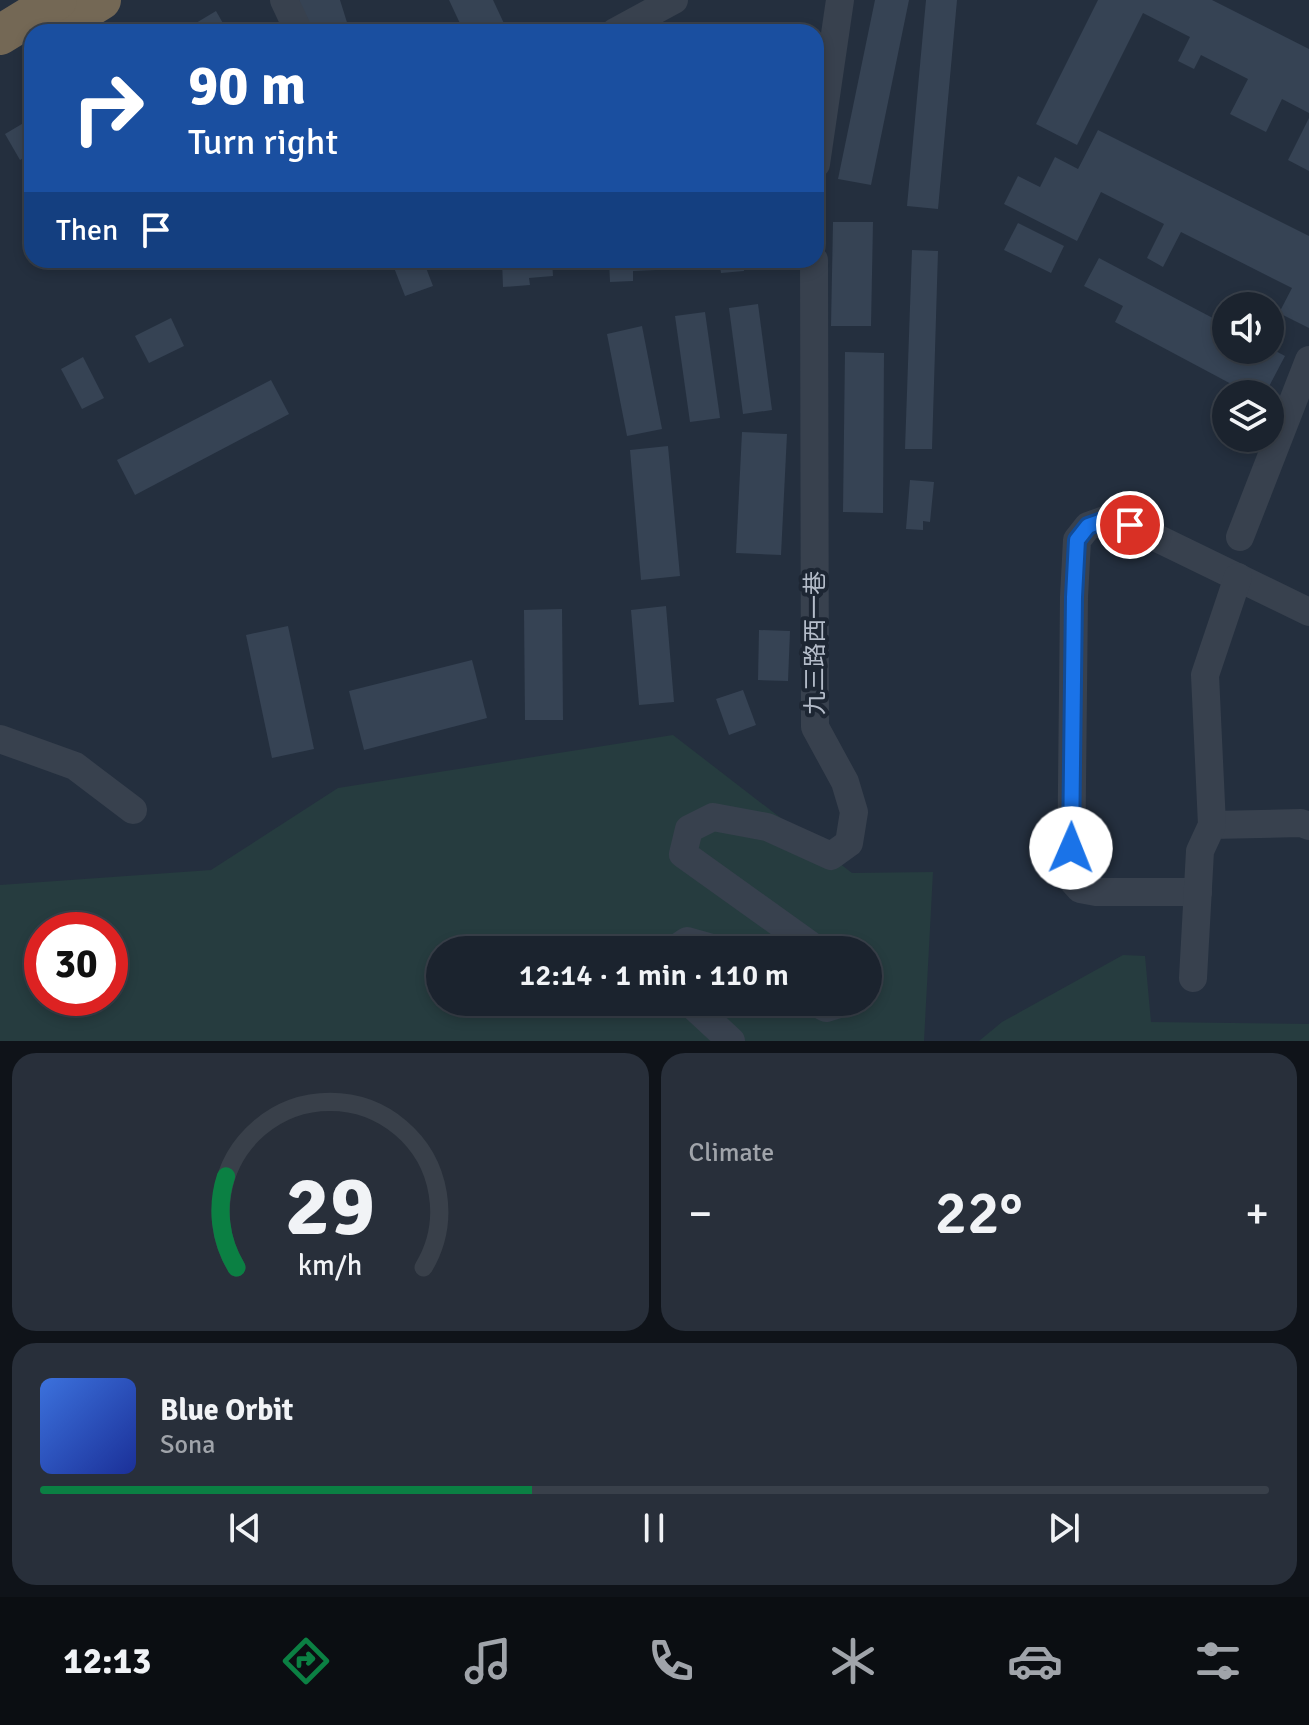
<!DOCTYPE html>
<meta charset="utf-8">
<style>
:root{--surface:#1b232e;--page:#282f3a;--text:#f1f3f6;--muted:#a0a4aa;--line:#39404a;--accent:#0b8043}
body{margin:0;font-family:Signika,"Noto Sans SC",sans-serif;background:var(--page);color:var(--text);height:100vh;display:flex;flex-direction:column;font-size:30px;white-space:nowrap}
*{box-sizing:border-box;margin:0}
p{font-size:26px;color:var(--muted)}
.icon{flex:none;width:44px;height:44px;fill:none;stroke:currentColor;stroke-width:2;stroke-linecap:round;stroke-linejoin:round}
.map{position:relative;height:1041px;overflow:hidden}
.drawer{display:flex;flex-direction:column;gap:12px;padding:12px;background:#0f1319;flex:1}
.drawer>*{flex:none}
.guide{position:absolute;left:24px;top:24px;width:800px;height:244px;border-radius:24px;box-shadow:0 4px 12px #0003,0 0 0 2px var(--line);background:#1a4fa0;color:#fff;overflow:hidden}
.buttons{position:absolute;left:1212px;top:292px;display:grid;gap:16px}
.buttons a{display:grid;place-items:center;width:72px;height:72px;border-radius:50%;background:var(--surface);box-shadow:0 4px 12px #0003,0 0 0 2px var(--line);font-size:40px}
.speed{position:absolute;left:24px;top:912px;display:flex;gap:16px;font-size:40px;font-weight:700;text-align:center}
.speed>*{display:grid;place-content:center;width:104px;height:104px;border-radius:50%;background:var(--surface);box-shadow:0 4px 12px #0003,0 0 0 2px var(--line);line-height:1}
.speed .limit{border:12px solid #d22;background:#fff;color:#111}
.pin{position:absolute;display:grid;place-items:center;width:68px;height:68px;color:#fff;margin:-34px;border:4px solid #fff;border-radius:50%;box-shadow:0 2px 8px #0007}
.me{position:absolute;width:88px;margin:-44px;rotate:1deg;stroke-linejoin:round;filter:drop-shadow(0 0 6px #0008)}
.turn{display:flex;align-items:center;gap:28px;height:168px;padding:0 32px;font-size:36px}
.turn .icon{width:104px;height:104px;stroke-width:2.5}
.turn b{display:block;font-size:56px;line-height:68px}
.then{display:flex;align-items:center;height:76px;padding:0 32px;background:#0003;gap:16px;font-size:30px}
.big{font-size:60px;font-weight:600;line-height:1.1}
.drawer .tile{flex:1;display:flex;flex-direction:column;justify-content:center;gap:12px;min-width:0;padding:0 28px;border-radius:24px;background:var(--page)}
.drawer .dial{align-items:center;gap:0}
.dial svg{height:208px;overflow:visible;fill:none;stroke:var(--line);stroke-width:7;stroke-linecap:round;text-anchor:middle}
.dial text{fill:var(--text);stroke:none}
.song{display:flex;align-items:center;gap:24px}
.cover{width:96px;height:96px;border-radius:12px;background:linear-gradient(135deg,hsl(220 70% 55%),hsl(230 70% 35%))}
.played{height:8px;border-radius:4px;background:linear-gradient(90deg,var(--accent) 40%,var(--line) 40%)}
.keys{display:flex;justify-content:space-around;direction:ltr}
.heat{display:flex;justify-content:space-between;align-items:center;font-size:44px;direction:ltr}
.drawer .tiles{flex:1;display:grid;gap:12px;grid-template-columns:1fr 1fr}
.tile:last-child{grid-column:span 2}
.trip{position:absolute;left:426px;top:936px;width:456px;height:80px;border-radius:40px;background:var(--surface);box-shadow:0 4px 12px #0003,0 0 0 2px var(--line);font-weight:600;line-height:80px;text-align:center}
.tab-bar{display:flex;height:128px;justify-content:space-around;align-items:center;background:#0b0e12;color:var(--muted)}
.tab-bar .icon{width:56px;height:56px}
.tab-bar .on{color:var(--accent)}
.tab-bar b{font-size:36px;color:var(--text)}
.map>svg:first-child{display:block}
.green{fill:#263c3f;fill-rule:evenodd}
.building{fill:#364354}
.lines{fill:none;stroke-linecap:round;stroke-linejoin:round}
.minor{stroke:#38414e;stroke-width:28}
.highway{stroke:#746855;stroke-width:40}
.route-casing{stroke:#114b97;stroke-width:20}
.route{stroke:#1a73e8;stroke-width:14}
.labels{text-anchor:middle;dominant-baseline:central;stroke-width:8;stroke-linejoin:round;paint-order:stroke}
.street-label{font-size:24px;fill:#b4bcc9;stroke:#1d2633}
</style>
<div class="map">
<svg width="1309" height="1041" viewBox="0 0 1309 1041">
<rect width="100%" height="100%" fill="#242f3e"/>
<g class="green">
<path d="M673,735L852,873L933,872L924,1041H0V885L211,870L338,788ZM42,930H110V998H42ZM440,950H868V1002H440Z"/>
<polygon points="1123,955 1145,956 1151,1022 1309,1024 1309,1041 979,1041 1002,1022"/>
</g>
<g class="building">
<polygon points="299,0 340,0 350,32 310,32"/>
<polygon points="449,0 493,0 508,32 464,32"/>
<polygon points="875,0 909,0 871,185 838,179"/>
<polygon points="926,0 957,0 938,209 907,206"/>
<polygon points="1098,0 1212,0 1309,49 1309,113 1282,99 1266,132 1230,114 1248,79 1201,55 1194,69 1178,61 1190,37 1143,13 1077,145 1036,124"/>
<polygon points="216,11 228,32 181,32"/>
<polygon points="32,118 32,153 20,160 5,134"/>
<polygon points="1309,118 1309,171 1288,160"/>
<polygon points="1098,130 1309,236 1309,328 1279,313 1292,288 1181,232 1163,267 1147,258 1164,224 1101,192 1077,241 1004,204 1018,176 1040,187 1055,157 1078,169"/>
<polygon points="833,222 873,222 871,326 831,326"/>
<polygon points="1018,223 1064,246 1051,273 1004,250"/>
<polygon points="912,250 938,251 932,449 905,449"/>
<polygon points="1099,258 1226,325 1226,350 1270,350 1270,348 1285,356 1265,394 1250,394 1115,322 1123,306 1084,286"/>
<polygon points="391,260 423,260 433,286 405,296"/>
<polygon points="502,260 552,260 553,276 529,278 530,285 503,287"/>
<polygon points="609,260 655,260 656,270 633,271 633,281 610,282"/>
<polygon points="719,260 743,260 744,271 721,273"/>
<polygon points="758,304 772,410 743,414 729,308"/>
<polygon points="705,312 720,418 690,422 675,316"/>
<polygon points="171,318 184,346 149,363 135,336"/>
<polygon points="642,326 662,429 627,436 607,334"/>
<polygon points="845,352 884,353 883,513 843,512"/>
<polygon points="83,357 104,398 82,409 61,369"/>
<polygon points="271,380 289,414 135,495 117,460"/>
<polygon points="742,432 787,434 781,555 736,553"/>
<polygon points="668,446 680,576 641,580 630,450"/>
<polygon points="910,480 934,482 930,522 923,521 923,530 906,529"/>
<polygon points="666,606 674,702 639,705 631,610"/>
<polygon points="562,609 563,720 525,720 524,610"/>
<polygon points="288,626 314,749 272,758 246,635"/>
<polygon points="759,630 790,631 788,681 758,680"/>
<polygon points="472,660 487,718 364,750 349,691"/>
<polygon points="743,690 756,725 729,735 716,699"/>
</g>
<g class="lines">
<g class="minor">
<polyline points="284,0 299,32"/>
<polyline points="615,32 674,0"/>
<polyline points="816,164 840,0"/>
<polyline points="814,260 815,727 845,782 854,812 849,843 831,856 767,827 713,817 689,829 683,854 817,950"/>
<polyline points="1240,537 1309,360"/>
<polyline points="0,739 75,766 133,810"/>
<polyline points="1212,825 1301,823 1309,826"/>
<polyline points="1198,892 1096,892 1080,889 1071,879 1074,597 1077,540 1088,526 1105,520 1130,525 1309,612"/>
<polyline points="674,950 687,941 719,950"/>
<polyline points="1193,978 1200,851 1212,825 1205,675 1238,577"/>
<polyline points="689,1002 731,1041"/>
<polyline points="815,1002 826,1008 846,1002"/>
</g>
<g class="highway">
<polyline points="49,32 101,0"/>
<polyline points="0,35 57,0"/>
</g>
</g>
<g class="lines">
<g class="route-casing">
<polyline id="route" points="1071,848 1074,597 1077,540 1088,526 1105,520 1130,525"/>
</g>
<use href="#route" class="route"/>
</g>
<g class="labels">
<g class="street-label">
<text transform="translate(815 643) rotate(-90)">九三路西一巷</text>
</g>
</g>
</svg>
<div class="buttons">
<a><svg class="icon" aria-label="sound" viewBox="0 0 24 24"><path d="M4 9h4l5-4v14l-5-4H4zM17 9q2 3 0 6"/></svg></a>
<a><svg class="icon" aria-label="layers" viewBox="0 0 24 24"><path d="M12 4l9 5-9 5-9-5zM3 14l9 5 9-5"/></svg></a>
</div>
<div class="speed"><div class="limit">30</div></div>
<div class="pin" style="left:1130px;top:525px;background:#d93025"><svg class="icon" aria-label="arrive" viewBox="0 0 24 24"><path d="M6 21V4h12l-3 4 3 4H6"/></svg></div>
<svg class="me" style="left:1071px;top:848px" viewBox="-20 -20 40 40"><circle r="19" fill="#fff"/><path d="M0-13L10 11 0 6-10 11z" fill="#1a73e8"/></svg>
<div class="trip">12:14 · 1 min · 110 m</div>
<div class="guide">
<div class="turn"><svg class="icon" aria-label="right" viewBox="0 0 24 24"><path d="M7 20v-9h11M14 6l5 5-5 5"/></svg><div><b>90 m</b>Turn right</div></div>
<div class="then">Then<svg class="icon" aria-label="arrive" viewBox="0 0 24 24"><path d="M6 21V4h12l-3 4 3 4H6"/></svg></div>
</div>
</div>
<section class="drawer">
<div class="tiles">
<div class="tile dial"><svg viewBox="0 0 100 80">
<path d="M14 69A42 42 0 1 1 86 69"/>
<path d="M14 69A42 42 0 0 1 10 34" stroke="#0b8043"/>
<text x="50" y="56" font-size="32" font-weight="700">29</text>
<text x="50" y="72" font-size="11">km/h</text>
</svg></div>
<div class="tile"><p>Climate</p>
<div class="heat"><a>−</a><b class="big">22°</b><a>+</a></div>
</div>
<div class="tile">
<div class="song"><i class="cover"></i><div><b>Blue Orbit</b><p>Sona</p></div></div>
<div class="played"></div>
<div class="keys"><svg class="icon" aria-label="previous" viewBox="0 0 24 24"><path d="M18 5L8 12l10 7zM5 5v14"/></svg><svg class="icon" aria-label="pause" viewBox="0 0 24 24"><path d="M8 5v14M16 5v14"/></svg><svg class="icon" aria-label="next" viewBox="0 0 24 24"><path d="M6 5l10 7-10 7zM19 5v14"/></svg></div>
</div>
</div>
</section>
<nav class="tab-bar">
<b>12:13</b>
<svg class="icon on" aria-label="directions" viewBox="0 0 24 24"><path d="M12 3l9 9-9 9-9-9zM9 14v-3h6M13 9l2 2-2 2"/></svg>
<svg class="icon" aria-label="music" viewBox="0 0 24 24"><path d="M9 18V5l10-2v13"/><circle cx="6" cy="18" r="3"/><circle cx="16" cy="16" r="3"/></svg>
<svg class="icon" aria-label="phone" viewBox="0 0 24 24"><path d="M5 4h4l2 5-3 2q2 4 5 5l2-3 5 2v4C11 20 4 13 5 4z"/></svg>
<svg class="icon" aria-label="climate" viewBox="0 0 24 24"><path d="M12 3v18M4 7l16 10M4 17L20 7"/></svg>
<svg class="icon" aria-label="car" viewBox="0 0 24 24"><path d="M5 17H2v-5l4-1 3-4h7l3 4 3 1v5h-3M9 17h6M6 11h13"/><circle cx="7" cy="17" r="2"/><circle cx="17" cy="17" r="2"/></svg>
<svg class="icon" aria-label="filters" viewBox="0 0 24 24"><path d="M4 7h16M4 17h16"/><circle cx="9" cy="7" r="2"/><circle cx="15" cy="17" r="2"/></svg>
</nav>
